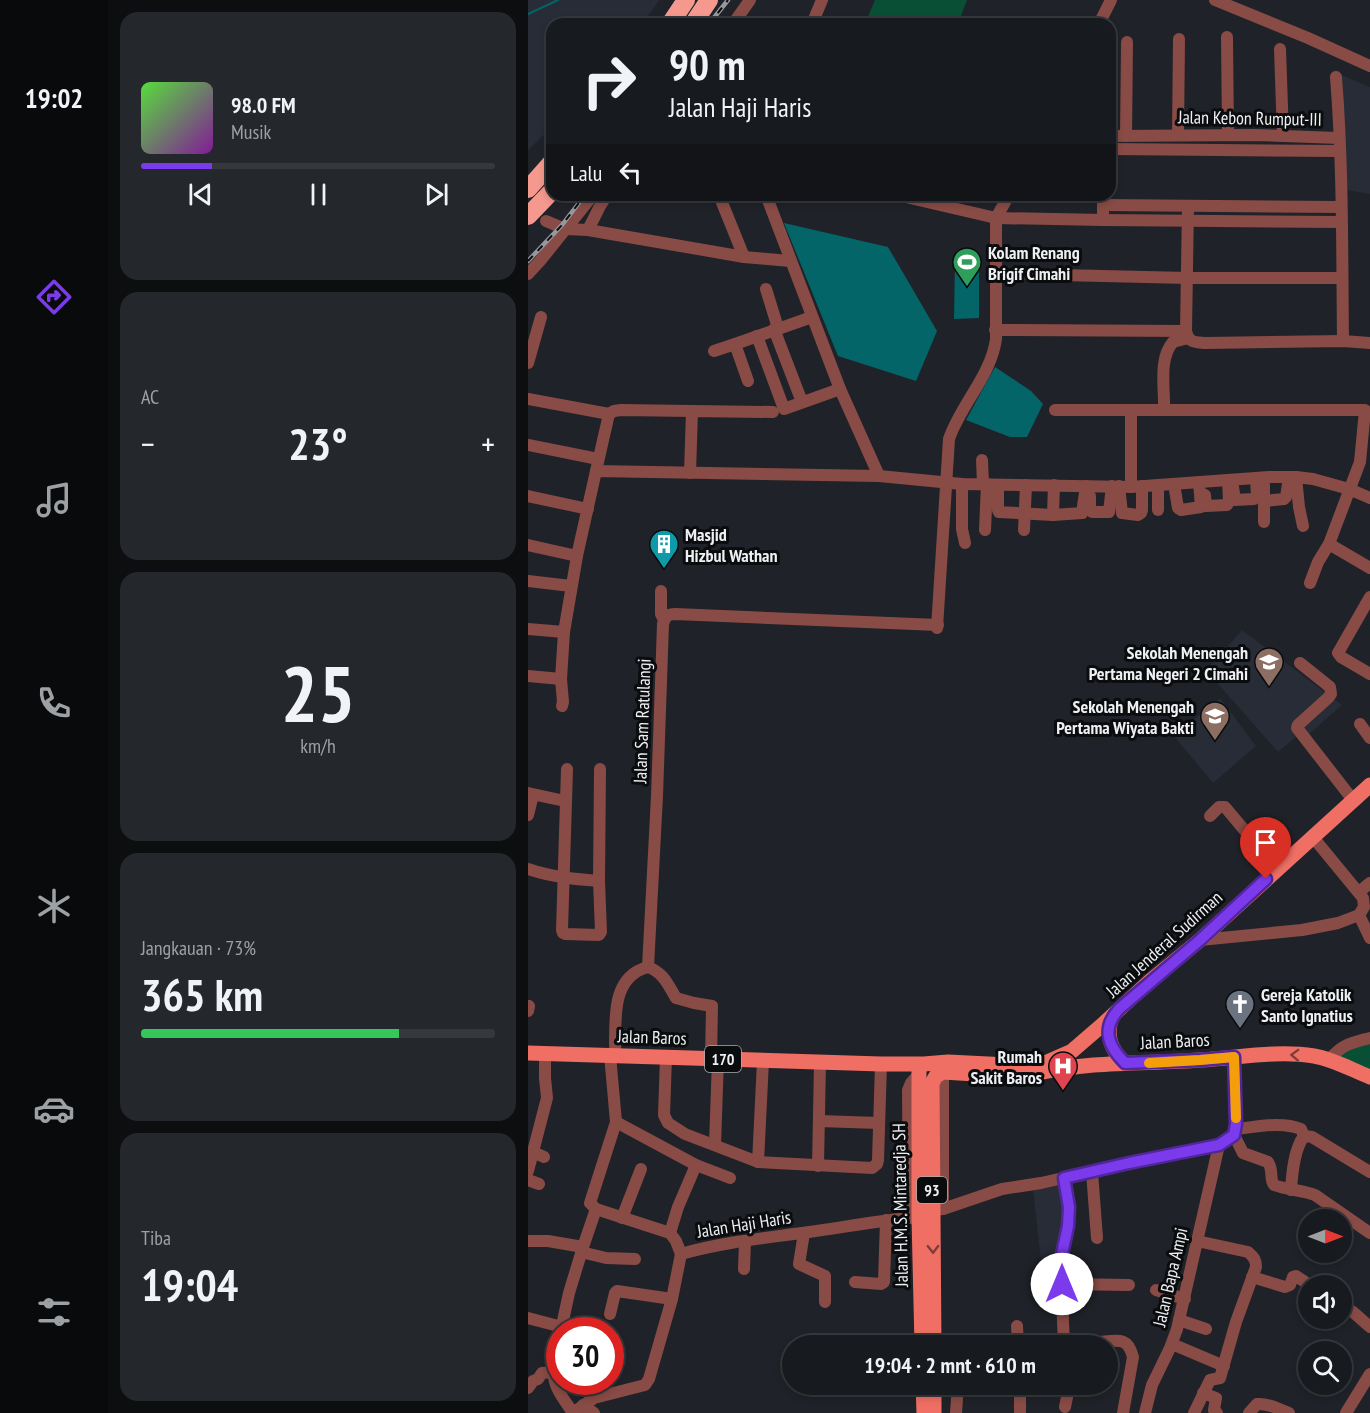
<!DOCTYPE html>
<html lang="id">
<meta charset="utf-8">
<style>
:root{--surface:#171a1e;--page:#24272b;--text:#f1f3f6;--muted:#9ea1a4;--line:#36383c;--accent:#7c3aed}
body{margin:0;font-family:"PT Sans Narrow",sans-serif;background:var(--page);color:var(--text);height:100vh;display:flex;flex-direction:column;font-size:22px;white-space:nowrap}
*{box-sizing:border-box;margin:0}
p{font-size:20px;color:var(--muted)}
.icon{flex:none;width:33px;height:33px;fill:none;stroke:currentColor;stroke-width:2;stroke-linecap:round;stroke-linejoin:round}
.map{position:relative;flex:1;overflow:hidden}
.details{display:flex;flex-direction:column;gap:12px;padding:12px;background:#0d0e10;width:420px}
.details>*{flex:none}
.guide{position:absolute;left:18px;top:18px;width:570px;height:183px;border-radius:18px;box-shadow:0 3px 9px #0003,0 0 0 2px var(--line);background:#171a1e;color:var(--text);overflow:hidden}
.needle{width:39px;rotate:90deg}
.fabs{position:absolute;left:770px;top:1209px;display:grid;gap:12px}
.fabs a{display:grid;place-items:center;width:54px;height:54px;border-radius:50%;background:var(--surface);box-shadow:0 3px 9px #0003,0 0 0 2px var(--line);font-size:30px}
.speed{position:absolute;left:18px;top:1317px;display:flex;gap:12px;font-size:30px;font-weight:700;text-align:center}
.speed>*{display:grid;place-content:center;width:78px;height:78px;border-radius:50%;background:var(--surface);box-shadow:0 3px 9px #0003,0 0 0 2px var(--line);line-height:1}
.speed .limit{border:9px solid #d22;background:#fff;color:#111}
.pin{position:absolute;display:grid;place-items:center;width:51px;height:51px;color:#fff;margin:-62px -26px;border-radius:50% 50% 50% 0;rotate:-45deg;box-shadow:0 0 6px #0007}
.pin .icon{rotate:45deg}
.me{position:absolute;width:66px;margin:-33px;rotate:0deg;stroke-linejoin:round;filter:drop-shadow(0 0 4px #0008)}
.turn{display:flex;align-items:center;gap:21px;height:126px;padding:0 24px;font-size:27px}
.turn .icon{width:78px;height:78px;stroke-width:2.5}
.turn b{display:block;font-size:42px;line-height:51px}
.then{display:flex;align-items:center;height:57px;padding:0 24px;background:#0003;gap:12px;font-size:22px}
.big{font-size:45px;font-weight:600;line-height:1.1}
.details .card{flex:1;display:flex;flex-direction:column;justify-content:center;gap:9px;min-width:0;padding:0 21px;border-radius:18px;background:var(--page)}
.details .dial{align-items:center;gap:0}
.dial b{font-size:78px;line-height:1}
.song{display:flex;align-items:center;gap:18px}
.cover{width:72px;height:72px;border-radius:9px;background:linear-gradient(135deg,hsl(110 70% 55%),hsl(290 70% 35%))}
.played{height:6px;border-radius:3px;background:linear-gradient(90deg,var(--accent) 20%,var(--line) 20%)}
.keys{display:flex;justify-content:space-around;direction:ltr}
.heat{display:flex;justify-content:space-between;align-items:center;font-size:33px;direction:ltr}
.charge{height:9px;border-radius:4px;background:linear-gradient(90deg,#34c759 73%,var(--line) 0)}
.trip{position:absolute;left:254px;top:1335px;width:336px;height:60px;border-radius:30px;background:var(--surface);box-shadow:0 3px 9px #0003,0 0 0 2px var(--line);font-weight:600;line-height:60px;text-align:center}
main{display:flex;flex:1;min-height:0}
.dock{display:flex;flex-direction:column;width:108px;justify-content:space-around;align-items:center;background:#090a0c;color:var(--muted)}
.dock .icon{width:42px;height:42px}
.dock .selected{color:var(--accent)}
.dock b{font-size:27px;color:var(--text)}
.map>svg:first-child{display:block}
.built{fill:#272c37}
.green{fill:#084f35}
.water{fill:#046568}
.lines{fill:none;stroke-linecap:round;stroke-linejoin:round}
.stream{stroke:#046568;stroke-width:2}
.minor{stroke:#894b45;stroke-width:12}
.major{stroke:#f06f64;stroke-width:15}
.highway{stroke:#f5988d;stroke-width:18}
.rail-casing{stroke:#96989d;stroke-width:4.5}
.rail{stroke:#0a0c0e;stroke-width:2;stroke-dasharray:7;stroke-linecap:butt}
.oneway{stroke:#7d3e39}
.route-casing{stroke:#51269a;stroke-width:15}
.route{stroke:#7c3aed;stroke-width:10}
.slow{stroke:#f59e0b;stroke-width:10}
.labels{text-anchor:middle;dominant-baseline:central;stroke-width:6;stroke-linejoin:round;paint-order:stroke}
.shield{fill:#0a0c0e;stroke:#aaacaf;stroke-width:1.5}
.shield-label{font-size:16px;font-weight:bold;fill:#eef0f4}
.street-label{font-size:18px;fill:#eef0f4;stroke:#0a0c0e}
.poi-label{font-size:18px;font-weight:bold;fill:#eef0f4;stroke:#0a0c0e;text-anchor:start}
</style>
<main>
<nav class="dock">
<b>19:02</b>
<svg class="icon selected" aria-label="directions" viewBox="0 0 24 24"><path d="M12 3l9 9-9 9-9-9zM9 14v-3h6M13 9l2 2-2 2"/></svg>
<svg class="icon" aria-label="music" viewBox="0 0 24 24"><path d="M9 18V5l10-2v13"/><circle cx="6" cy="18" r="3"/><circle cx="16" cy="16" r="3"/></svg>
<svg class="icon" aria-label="phone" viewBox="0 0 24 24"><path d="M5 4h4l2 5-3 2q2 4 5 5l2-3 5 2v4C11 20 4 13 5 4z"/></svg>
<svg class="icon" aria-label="climate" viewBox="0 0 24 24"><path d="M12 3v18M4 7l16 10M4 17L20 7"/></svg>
<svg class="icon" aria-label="car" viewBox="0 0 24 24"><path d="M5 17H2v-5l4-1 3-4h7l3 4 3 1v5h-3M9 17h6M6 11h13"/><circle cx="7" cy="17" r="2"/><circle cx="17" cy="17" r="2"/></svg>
<svg class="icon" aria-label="filters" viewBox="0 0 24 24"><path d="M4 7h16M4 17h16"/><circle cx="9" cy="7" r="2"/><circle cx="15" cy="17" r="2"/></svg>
</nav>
<section class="details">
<div class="card">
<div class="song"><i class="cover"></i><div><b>98.0 FM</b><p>Musik</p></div></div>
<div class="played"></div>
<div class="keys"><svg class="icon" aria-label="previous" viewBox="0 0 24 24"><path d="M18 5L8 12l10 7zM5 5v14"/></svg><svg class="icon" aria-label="pause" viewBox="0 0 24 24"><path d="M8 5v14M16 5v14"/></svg><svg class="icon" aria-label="next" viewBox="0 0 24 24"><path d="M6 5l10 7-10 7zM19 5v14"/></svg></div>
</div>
<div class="card"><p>AC</p>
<div class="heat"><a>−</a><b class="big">23°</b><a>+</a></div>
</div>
<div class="card dial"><b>25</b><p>km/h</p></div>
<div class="card"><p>Jangkauan · 73%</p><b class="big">365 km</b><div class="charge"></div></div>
<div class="card"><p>Tiba</p><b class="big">19:04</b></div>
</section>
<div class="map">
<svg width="842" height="1413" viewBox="0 0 842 1413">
<rect width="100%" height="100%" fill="#1f2228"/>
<g class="built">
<polygon points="0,0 131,0 115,24 24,24 24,127 0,150"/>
<polygon points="814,75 842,87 842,194 818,190"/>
<polygon points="714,630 814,705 780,735 775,731 750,752 677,669 687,661"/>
<polygon points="692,698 728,746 685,783 646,736"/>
<polygon points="536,1183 540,1207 531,1268 514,1270 505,1189"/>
</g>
<g class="green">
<polygon points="347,0 439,0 430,24 337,24"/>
<polygon points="842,1043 842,1073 807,1058 823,1048"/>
</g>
<g class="water">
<polygon points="256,223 360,247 409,331 388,381 310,356"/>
<polygon points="451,258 451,318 426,319 427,259"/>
<polygon points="467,367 503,391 515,404 499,437 482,437 438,420"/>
</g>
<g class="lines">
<polyline class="stream" points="0,14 30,0"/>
<g class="minor">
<polyline points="687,0 780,38 842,66"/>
<polyline points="205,24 222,0"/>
<polyline points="284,24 294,0"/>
<polyline points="571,24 583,0"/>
<polyline points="699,37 700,135"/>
<polyline points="752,49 755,136"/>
<path d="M808,77C815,165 814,253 815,341"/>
<polyline points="650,135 651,39"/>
<polyline points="582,136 727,135 811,138"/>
<polyline points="598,136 599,42"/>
<polyline points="582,149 811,151"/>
<polyline points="191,195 216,257"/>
<polyline points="238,195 312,389 351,476"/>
<polyline points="291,195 292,195"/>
<polyline points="369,195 468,218 575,220 575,195"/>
<polyline points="575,205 813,207"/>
<path d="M660,206L658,331C661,343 666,342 677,343L815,341L842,343"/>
<polyline points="575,220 813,222"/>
<polyline points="18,221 37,229 60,230 72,206 79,195"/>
<polyline points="60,230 216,257 262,261"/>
<polyline points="0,274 12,261 65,195"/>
<polyline points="490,274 660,278 814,278"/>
<polyline points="238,289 250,328"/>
<polyline points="246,329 274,402"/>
<polyline points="467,330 658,331"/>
<polyline points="229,336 256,409 312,389"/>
<polyline points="186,351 207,344"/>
<polyline points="0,363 13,317"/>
<polyline points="220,381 207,344 284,317"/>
<polyline points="0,399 81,414"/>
<polyline points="527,410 603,410"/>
<path d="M636,410C637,390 630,359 645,342L660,338"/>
<polyline points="0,445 70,459"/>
<polyline points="454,460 455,484"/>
<polyline points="68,471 81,414 86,411 93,410 164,411"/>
<polyline points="162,473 164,411 245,412"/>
<polyline points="768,477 771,507 775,526"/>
<polyline points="434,484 434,529 437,543"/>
<polyline points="646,484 650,508 653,510 673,507 671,482"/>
<polyline points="470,485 470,510 471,512 525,515 554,513 558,486"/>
<polyline points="630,485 630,510"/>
<polyline points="736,485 736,522"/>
<polyline points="591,486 594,513 610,515 613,513 614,510 614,486"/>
<polyline points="603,487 603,410 837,410 832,462 801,544 790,562 782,583"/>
<polyline points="705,487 707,500 726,499 729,496 728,478"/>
<polyline points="677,495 678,506 699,505 701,502 700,480"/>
<polyline points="0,496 60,509"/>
<polyline points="562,496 562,510 564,512 581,512 584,486"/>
<polyline points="736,501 756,499 758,497 761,477"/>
<polyline points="525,515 526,485"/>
<polyline points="457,530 459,484"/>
<polyline points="496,530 498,485"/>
<polyline points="801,544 842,568"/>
<polyline points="0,545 49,556"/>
<polyline points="0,581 43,586"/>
<polyline points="133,591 133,614 136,620"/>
<polyline points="842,597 810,653 813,657 842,674"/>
<path d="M409,628L421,439C433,404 463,376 468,339V218L481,195"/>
<polyline points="0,629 36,632 49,556 68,471 351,476 434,484 603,487 741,477 768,477 785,479 821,489 842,498"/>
<polyline points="772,663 802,687 803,694 801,697 770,725 769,728 825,800"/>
<polyline points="0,676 33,679"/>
<polyline points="34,706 35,702 33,679 36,632"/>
<polyline points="832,724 842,738"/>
<polyline points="39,769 34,930 35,933 37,934 71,935 73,932 71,881 72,769"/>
<polyline points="0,793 37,801"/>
<polyline points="0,815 5,795"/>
<polyline points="682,816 691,807 697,807 749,869"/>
<path d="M0,869C23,877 46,879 71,881"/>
<polyline points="831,892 842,883"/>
<polyline points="831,915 842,938"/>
<polyline points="672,940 774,930 810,923 831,915 836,907 835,898 784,836"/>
<path d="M120,967L129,796L135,624C137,617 139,614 147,614L410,625"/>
<path d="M120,967C136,973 140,985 148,998L166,1003L184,1006L183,1059"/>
<polyline points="0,1011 1,1006"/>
<polyline points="82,1055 88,1122 62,1203 68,1209 142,1233 148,1241 153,1254"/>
<path d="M87,1055C88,1024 81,977 120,967"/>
<polyline points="138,1057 136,1115 140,1123 157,1134 230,1162 344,1168 349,1164 350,1160 353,1064"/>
<path d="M801,1060C813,1045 824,1042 842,1038"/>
<polyline points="415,1072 415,1209"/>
<polyline points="291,1121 351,1123"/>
<polyline points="88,1122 168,1165 202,1178"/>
<path d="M708,1129C729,1127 753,1121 773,1129L776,1136"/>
<path d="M706,1135L715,1153L740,1162C746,1171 741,1179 746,1185C759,1190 774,1190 787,1195L842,1233"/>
<polyline points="187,1145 190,1059"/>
<polyline points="5,1152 16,1157"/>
<polyline points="230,1162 235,1061"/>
<polyline points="290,1166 292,1062"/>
<polyline points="0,1171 19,1098 17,1078 17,1054"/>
<polyline points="564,1172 569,1238"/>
<polyline points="0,1180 11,1184"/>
<path d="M763,1190C764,1174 766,1149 776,1136L784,1137L842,1172"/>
<polyline points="404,1210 415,1209 474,1189 513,1183 601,1163 691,1145 706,1135 708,1129 706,1057"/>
<polyline points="94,1218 113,1169"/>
<polyline points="381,1218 380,1090 383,1083 391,1074"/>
<polyline points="142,1233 150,1207 168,1165"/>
<polyline points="276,1233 271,1264 297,1276 297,1302"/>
<polyline points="0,1241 20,1241 55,1247 68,1209"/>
<polyline points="53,1252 78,1258 107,1259"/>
<path d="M153,1254C195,1242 238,1238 281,1232C317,1227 354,1220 391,1217"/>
<polyline points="216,1269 217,1241"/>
<polyline points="724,1277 757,1287 762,1285 765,1277 768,1276 783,1286"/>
<polyline points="327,1282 353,1284 356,1282 358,1220"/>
<polyline points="534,1284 601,1285"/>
<polyline points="628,1290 657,1299"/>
<polyline points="813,1304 825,1312 842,1327"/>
<polyline points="82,1314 87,1293 89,1291 144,1299"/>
<polyline points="0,1318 34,1327"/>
<polyline points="651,1320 678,1329"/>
<polyline points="489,1326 490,1346"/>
<polyline points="33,1330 41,1293 55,1247"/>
<path d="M32,1341C29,1352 25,1364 26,1375C26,1388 38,1402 45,1413L66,1398L117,1385L121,1379L144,1299L153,1254"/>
<path d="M573,1342C590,1340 600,1337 605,1357L595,1413"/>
<polyline points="644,1344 696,1366"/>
<polyline points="536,1346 533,1271 534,1254 540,1226 541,1207 536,1178"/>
<polyline points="492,1384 492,1413"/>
<polyline points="0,1388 5,1381 10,1379 14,1373 26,1372"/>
<polyline points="675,1393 688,1398 686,1410 689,1413"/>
<polyline points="55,1405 66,1413"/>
<polyline points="537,1407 540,1392 540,1384"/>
<polyline points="428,1413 430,1384"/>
<polyline points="617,1413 624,1385 642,1348 649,1329 691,1145"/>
<path d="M666,1413L682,1380L692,1378L708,1322L728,1267C728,1260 726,1257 720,1252L669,1241"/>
<path d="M721,1413L729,1404C740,1403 751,1409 761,1413"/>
<polyline points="818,1413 842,1374"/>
</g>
<g class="major">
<path d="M584,1017C577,1036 583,1050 597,1063"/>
<polyline points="0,1053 353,1064 396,1064 420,1062 480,1065 507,1065 519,1062 544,1051 573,1026 622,981 672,940 842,785"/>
<polyline points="391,1065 391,1217 394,1346"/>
<path d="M511,1073C564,1061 618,1064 672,1060C709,1058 749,1050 786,1056C805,1059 824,1070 842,1077"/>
<polyline points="406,1346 404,1083 408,1076 415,1072 463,1075 484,1074"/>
<polyline points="395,1384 396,1413"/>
<polyline points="406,1413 406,1384"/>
</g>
<g class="highway">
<polyline points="142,24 158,0"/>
<polyline points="165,24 181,0"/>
<polyline points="0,189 24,162"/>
<polyline points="0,216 24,191"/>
</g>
<g class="rail-casing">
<g id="rail">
<polyline points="181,24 200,0"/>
<polyline points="0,261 34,225 57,195"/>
</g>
</g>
<use href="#rail" class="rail"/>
</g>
<defs><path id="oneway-chevron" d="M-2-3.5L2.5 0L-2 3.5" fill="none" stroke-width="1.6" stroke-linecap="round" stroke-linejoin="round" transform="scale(1.5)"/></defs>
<g class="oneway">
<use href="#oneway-chevron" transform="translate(767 1055) rotate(-178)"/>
<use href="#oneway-chevron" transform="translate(405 1249) rotate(89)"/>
</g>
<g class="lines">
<g class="route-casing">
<path id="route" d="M534,1284V1254L540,1226L541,1207L536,1178L601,1163L691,1145L706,1135L708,1124L706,1057L672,1060L597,1063C580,1046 573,1029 591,1009L672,940L738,879"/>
</g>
<use href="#route" class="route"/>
<polyline class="slow" points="621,1063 672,1060 706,1057 708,1118"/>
</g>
<defs>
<g id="stadium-pin" transform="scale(1.5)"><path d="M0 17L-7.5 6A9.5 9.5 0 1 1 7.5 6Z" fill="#2e9e5b" stroke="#0a0c0e"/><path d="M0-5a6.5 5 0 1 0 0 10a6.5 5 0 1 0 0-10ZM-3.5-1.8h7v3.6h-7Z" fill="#fff"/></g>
<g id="building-pin" transform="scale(1.5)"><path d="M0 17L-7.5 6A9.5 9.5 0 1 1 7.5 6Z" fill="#0f9aa8" stroke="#0a0c0e"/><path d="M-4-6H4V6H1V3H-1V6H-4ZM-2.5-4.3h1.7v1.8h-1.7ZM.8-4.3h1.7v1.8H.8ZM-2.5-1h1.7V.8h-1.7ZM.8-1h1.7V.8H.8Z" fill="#fff"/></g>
<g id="school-pin" transform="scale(1.5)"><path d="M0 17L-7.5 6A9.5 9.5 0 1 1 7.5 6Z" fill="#8d6e63" stroke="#0a0c0e"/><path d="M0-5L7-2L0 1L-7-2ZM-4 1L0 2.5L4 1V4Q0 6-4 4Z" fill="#fff"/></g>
<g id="church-pin" transform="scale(1.5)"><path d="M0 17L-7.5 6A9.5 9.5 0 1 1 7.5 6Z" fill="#6b7280" stroke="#0a0c0e"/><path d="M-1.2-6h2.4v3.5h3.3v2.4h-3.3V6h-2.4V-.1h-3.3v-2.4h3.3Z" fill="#fff"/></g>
<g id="hospital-pin" transform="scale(1.5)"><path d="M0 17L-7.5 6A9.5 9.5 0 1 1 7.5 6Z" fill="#e0444e" stroke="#0a0c0e"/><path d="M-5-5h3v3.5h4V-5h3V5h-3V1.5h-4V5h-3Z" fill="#fff"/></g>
</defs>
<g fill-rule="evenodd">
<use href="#stadium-pin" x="439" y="262"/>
<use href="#building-pin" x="136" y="544"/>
<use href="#school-pin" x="741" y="662"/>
<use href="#school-pin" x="687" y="716"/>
<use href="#church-pin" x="712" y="1004"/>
<use href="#hospital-pin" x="535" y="1066"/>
</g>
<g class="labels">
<g class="shield">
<rect x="177" y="1046" width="36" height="26" rx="4.5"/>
<rect x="389" y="1177" width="30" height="26" rx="4.5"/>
</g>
<g class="shield-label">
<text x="195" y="1059">170</text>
<text x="404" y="1190">93</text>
</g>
<g class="street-label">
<text transform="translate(722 118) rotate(1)">Jalan Kebon Rumput-III</text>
<text transform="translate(114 721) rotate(-88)">Jalan Sam Ratulangi</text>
<text transform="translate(636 944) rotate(-42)">Jalan Jenderal Sudirman</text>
<text transform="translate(124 1037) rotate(2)">Jalan Baros</text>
<text transform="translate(647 1041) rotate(-3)">Jalan Baros</text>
<text transform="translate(372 1205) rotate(-91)">Jalan H.M.S. Mintaredja SH</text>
<text transform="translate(216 1224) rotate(-9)">Jalan Haji Haris</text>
<text transform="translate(642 1277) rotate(-77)">Jalan Bapa Ampi</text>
</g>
<g class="poi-label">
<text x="460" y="252">Kolam Renang<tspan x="460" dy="21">Brigif Cimahi</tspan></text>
<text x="157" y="534">Masjid<tspan x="157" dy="21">Hizbul Wathan</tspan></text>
<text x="720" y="652" text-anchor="end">Sekolah Menengah<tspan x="720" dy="21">Pertama Negeri 2 Cimahi</tspan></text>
<text x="666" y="706" text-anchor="end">Sekolah Menengah<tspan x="666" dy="21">Pertama Wiyata Bakti</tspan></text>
<text x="733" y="994">Gereja Katolik<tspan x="733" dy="21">Santo Ignatius</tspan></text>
<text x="514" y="1056" text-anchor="end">Rumah<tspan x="514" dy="21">Sakit Baros</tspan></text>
</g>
</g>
</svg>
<div class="fabs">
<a><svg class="needle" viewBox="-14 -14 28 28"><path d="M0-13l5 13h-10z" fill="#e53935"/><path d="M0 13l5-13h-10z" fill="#9ea1a4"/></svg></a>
<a><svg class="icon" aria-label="sound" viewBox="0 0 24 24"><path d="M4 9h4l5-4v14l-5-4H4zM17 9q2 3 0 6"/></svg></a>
<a><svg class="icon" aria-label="search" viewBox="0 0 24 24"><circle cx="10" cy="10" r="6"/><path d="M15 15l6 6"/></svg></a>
</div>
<div class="speed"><div class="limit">30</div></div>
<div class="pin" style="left:738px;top:879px;background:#d93025"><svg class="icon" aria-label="arrive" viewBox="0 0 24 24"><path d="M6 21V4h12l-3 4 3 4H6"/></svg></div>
<svg class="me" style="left:534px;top:1284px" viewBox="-20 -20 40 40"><circle r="19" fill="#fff"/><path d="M0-13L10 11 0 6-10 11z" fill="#7c3aed"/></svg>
<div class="trip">19:04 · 2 mnt · 610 m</div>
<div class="guide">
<div class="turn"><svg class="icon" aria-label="right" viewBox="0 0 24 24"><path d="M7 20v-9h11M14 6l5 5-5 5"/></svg><div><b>90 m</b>Jalan Haji Haris</div></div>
<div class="then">Lalu<svg class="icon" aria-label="left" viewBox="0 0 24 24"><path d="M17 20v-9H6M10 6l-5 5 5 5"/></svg></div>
</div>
</div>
</main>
